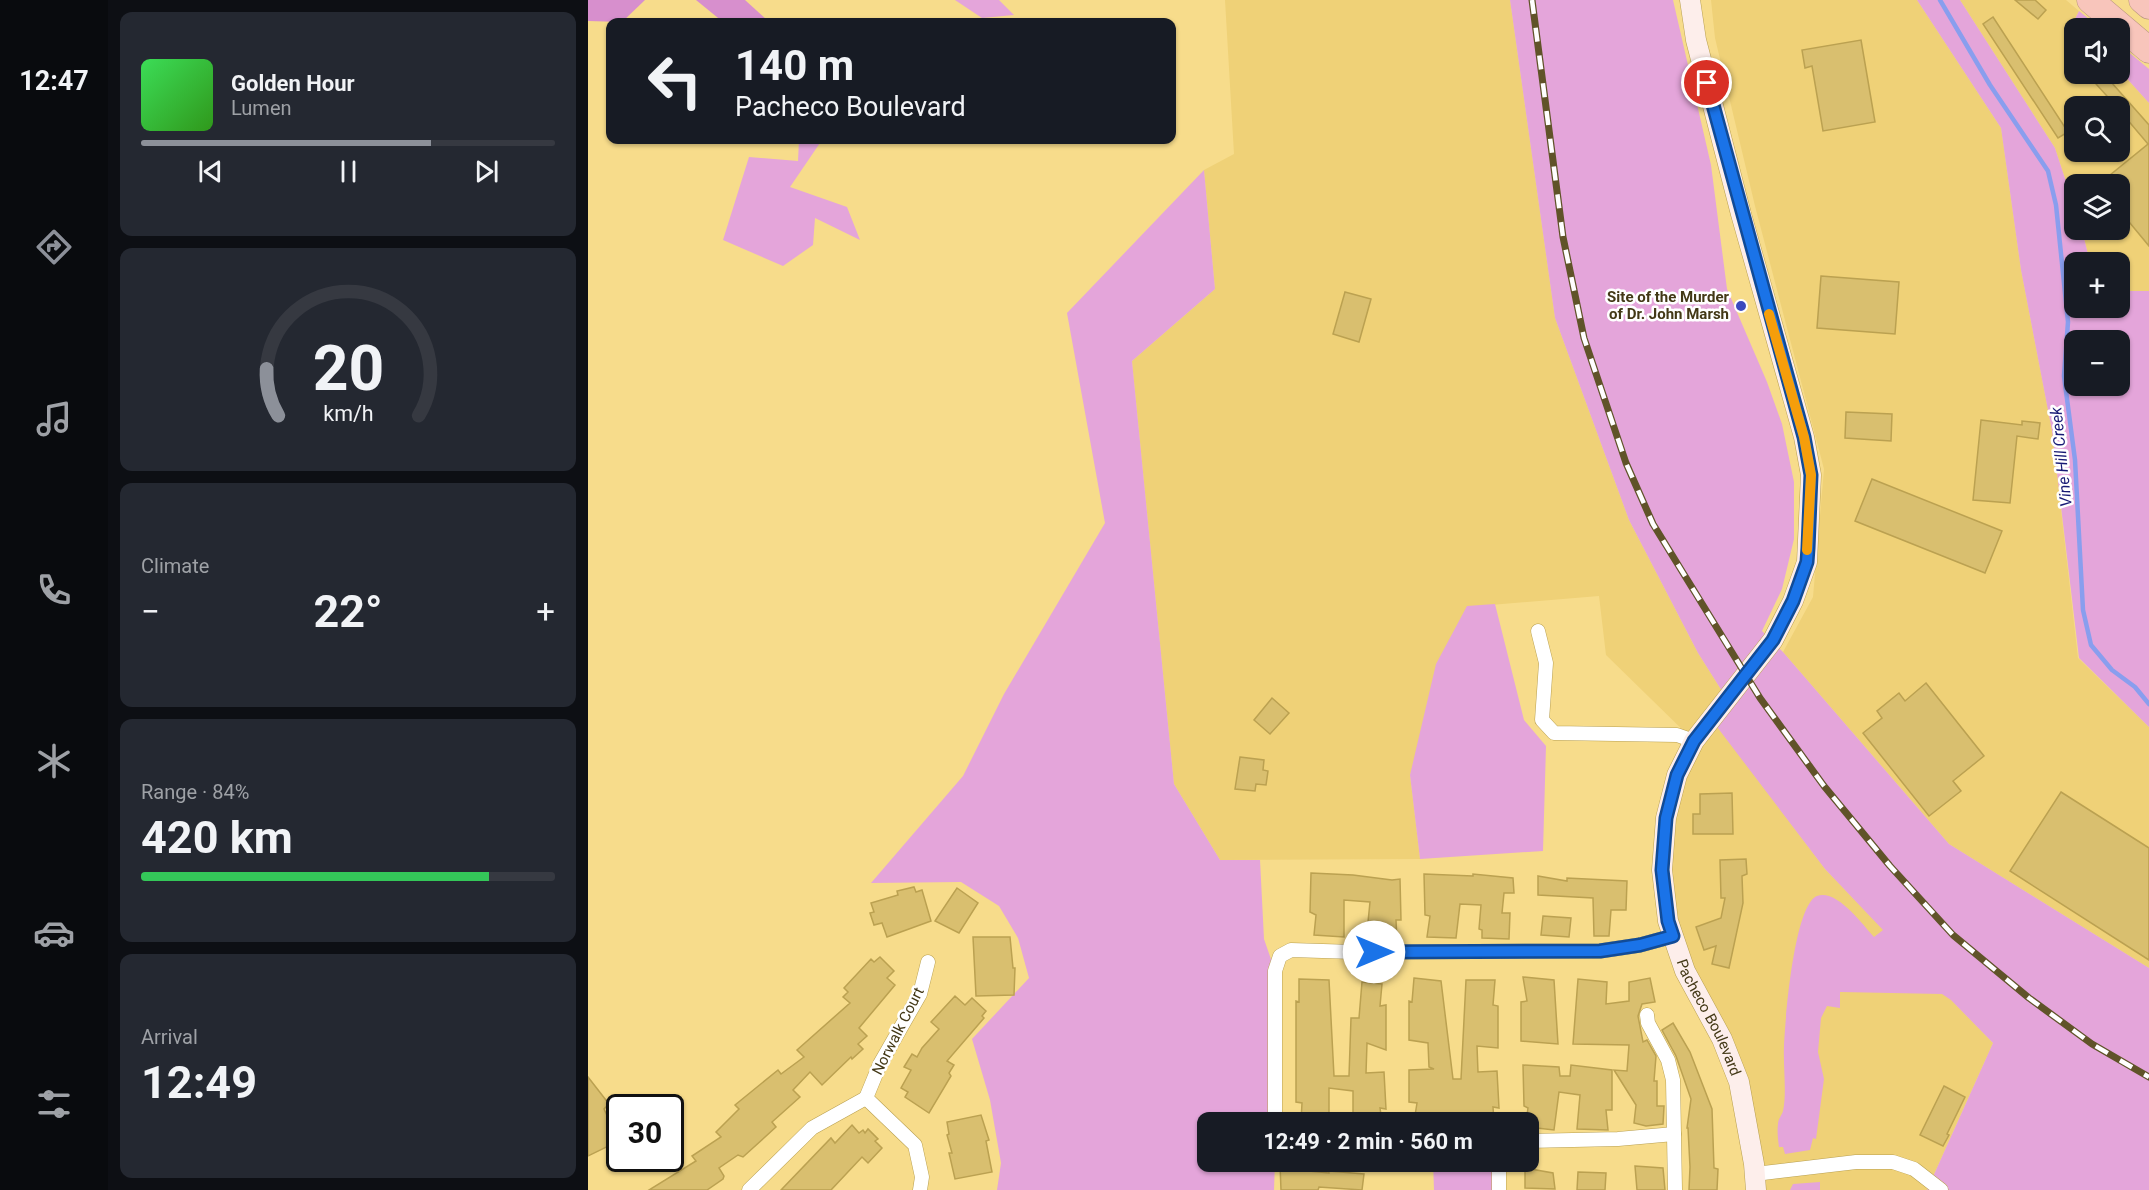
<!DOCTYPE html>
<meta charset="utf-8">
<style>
:root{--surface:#171b24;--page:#242831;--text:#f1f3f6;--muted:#9ea1a6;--line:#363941;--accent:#8c9099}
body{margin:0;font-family:Roboto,sans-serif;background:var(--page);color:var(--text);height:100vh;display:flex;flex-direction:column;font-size:22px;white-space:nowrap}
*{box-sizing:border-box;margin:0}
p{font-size:20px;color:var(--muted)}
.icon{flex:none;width:33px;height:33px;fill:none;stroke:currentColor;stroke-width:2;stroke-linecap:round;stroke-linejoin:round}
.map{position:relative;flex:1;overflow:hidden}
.side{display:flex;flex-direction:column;gap:12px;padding:12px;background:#0d0f14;width:480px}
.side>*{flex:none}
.guide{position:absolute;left:18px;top:18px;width:570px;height:126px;border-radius:12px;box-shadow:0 2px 4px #0004;background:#171b24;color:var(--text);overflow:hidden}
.buttons{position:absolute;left:1476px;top:18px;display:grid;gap:12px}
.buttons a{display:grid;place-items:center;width:66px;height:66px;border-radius:12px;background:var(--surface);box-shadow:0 2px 4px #0004;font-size:30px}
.speed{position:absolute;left:18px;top:1094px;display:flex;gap:12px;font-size:30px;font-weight:700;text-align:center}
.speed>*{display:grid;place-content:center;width:78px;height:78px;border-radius:50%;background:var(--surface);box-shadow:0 2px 4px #0004;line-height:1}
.speed .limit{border:3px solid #111;border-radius:9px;background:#fff;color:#111}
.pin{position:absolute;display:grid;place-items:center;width:51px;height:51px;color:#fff;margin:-26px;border:3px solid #fff;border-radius:50%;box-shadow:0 2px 6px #0007}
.me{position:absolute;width:66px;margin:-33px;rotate:90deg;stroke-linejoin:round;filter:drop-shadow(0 0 4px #0008)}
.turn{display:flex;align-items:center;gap:21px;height:126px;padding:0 30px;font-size:27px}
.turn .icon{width:78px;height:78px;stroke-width:2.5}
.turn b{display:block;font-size:42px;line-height:51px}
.big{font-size:45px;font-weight:700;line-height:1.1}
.side .tile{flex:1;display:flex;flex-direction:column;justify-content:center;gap:9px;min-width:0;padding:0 21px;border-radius:12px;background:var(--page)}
.side .dial{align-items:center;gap:0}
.dial svg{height:156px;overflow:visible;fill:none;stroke:var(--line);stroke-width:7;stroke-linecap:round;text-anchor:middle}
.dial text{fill:var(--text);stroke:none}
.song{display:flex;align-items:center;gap:18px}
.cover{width:72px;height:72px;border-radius:9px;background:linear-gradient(135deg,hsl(130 70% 55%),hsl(110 70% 35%))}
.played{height:6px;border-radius:3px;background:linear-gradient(90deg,var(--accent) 70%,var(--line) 70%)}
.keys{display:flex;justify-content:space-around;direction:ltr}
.heat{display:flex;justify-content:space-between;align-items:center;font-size:33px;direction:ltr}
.charge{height:9px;border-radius:4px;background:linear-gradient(90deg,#34c759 84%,var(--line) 0)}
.trip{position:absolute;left:609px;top:1112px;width:342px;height:60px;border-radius:12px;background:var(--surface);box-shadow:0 2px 4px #0004;font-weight:700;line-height:60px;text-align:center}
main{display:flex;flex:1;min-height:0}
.tab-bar{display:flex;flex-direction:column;width:108px;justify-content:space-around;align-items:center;background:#090b0e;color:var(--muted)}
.tab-bar .icon{width:42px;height:42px}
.tab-bar .current{color:var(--accent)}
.tab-bar b{font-size:27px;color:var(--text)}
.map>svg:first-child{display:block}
.built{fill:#efd177;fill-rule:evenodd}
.green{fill:#e4a5da;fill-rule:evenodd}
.forest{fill:#d78fcd}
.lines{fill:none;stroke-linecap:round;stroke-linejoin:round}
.stream{stroke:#899eee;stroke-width:4.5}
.building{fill:#d9bf6f;stroke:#bba151;stroke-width:1.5}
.street-casing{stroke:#b9a050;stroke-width:15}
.secondary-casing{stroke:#b9a050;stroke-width:21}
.highway-casing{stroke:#b99481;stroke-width:27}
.street{stroke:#fff;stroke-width:14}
.secondary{stroke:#fdeeeb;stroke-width:20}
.highway{stroke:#f8c5bb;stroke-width:26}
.rail-casing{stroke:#605329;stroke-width:7}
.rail{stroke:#fff;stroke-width:4.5;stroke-dasharray:14;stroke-linecap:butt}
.route-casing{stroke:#114b97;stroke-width:15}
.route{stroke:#1a73e8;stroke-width:10}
.slow{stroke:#f59e0b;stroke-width:10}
.poi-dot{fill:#3b4abe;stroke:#fff;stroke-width:2}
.labels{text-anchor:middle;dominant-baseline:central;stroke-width:5;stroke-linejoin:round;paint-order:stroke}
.poi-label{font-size:15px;font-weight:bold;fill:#433816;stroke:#fff;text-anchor:end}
.street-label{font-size:15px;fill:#433816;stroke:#fff}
.water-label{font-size:16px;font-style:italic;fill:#181a75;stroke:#fff}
</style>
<main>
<nav class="tab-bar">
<b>12:47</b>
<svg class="icon current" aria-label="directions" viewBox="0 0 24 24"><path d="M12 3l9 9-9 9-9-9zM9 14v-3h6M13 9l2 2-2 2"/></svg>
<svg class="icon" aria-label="music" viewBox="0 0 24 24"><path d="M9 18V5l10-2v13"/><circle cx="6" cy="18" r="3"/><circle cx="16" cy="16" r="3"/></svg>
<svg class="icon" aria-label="phone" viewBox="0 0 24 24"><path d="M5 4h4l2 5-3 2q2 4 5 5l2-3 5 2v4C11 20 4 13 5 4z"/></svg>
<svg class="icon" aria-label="climate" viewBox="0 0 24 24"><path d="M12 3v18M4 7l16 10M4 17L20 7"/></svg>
<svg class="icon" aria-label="car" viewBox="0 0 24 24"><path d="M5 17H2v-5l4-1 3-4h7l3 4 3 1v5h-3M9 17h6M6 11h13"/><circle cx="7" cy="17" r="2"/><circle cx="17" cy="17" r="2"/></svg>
<svg class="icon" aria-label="filters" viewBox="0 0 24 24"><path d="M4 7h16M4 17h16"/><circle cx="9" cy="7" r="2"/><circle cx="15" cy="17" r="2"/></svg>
</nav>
<section class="side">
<div class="tile">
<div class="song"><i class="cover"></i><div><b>Golden Hour</b><p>Lumen</p></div></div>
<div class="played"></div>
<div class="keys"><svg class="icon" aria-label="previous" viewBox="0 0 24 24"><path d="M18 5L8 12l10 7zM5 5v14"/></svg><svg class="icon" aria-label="pause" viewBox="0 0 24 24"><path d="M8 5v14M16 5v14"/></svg><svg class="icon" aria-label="next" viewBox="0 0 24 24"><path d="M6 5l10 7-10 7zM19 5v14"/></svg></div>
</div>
<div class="tile dial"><svg viewBox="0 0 100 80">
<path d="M14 69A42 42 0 1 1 86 69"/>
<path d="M14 69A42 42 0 0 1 8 45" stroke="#8c9099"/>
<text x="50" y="56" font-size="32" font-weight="700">20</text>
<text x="50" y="72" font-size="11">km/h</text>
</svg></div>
<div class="tile"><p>Climate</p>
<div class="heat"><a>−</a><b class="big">22°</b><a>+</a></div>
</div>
<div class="tile"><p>Range · 84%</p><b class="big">420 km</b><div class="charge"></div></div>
<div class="tile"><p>Arrival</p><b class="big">12:49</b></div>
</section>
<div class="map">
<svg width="1561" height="1190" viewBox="0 0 1561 1190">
<rect width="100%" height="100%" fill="#f7dc8b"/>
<g class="built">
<polygon points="637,0 922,0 967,318 1041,520 1110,653 1139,699 1124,719 1237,869 1405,1043 1339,1190 1168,1190 1151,1082 1097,971 1074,870 1106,741 1018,655 1011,596 879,607 822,775 832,859 632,860 586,784 544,361 627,289 616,170 646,154"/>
<polygon points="1123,0 1329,0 1413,128 1433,270 1464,431 1490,658 1561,727 1561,968 1361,844 1195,652 1225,597 1236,469 1167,206 1127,38"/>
<path d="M1372,0H1478L1491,11L1485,23L1491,28H1486V74H1532V71L1561,103V291H1532V262H1502L1494,230H1532V184H1486V206L1467,148ZM1486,106H1532V152H1486Z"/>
</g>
<g class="green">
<polygon points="367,0 411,0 426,15 394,18"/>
<path d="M922,0H1085L1123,165L1139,289L1179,382L1194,424L1206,482V539L1194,589L1174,631L1195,652L1361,844L1561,968V1190H1339L1405,1043L1363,1000L1354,994L1252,992V1008L1239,1006L1233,1018L1230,1052L1236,1079L1228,1139L1225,1138L1222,1150L1197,1154L1195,1147H1191C1190,1140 1189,1131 1190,1124C1190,1119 1194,1115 1195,1111C1199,1094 1195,1065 1196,1046C1197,1021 1206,905 1229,896C1249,889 1274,924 1286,937L1295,930L1237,869L1123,719L1139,699L1110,653L1041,520L967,318Z"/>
<path d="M1329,0H1372L1467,148L1486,206V230H1494L1502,262H1486V308H1532V291H1561V727L1491,658L1464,431L1433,270L1413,128ZM1486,340H1532V386H1486Z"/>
<polygon points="1491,11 1512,28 1491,28 1485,23"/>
<polygon points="1532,45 1561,69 1561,103 1532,71"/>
<polygon points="211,140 234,140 202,187 259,207 272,240 227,218 225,245 195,266 135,240 161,157 210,161"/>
<polygon points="616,170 627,289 544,361 586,784 632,860 672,860 676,939 687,971 687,1122 620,1122 620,1161 687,1161 686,1190 409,1190 413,1163 402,1100 384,1039 441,978 430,938 411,906 373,882 283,883 375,776 416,694 517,523 479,313"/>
<polygon points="907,604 936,720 958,746 955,851 832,859 822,775 848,664 879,606"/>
<polygon points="845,1161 911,1161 911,1190 846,1190"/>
<polygon points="1232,1182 1232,1190 1202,1190 1205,1184"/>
</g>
<g class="forest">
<polygon points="0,0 57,0 34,22 0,21"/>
<polygon points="108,0 157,0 178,19 180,22 135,22"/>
</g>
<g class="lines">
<polyline class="stream" points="1352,0 1402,85 1460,171 1468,205 1480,322 1476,376 1487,460 1495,610 1503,645 1524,670 1547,687 1561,704"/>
</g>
<g class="building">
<polygon points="1427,0 1447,0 1458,10 1450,19"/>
<polygon points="1405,17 1480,132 1470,138 1395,24"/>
<polygon points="1273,40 1287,122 1235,131 1224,66 1217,68 1214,50"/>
<polygon points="1499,74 1516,74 1561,125 1561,246 1532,211 1532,184 1511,184 1560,144 1532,111 1532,106 1528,106"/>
<polygon points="1233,276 1311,282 1307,334 1229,328"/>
<polygon points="757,292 783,299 771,342 745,334"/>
<polygon points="1258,412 1304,414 1303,441 1257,438"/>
<polygon points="1393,420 1434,425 1434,421 1452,423 1450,439 1429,436 1422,503 1385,500"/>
<polygon points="1284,479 1414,531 1397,573 1267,521"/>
<polygon points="1338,683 1396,756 1365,781 1373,791 1341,816 1275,733 1294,718 1289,711 1311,693 1317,701"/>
<polygon points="684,698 701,713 682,734 666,720"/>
<polygon points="652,757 676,760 675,770 680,771 678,785 668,784 667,791 647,789"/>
<polygon points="1473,792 1561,848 1561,960 1422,871"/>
<polygon points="1144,793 1145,834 1105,834 1105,814 1112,814 1112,794"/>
<polygon points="1158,859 1159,874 1154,876 1155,903 1141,968 1124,964 1128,946 1116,950 1108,927 1133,918 1137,898 1133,898 1132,860"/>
<polygon points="723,873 765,875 804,880 812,879 813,920 808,920 809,942 778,942 782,902 756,900 756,937 726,935 728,915 722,912"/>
<polygon points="836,874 885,876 885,874 925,878 926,893 916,893 914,913 922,913 921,939 894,938 894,930 891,929 893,905 872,904 868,938 839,937 842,916 837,915"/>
<polygon points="950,876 979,881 979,878 1039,881 1038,910 1023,910 1021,936 1006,936 1005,898 950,895"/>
<polygon points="326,887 328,892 334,890 343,921 299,937 294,923 286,925 282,913 286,912 283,903 310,895 309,891"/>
<polygon points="369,888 390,903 371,933 347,921"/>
<polygon points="955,916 983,918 981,937 953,935"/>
<polygon points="385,937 422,937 425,968 427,968 426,995 388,996"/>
<polygon points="292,957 306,971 299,978 307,985 271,1028 279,1036 270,1044 275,1049 264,1059 263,1057 234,1085 222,1072 205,1090 212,1097 184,1122 188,1127 155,1157 150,1155 131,1168 136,1176 135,1179 119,1190 61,1190 108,1161 104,1156 133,1137 128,1132 151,1109 147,1105 190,1070 193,1074 216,1057 209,1050 262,1003 255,997 260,992 256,988 283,959 286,962"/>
<polygon points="935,977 966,980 970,1044 933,1041 933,1002 939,1001"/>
<polygon points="826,978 853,981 865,1079 873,1079 878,980 907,980 905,1005 910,1006 910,1048 889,1046 890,1072 909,1071 911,1108 905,1107 906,1122 826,1122 829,1103 821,1102 821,1070 846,1069 841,1067 840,1043 821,1040 821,1001 824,1002"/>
<polygon points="1062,978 1067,1002 1054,1004 1050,1016 1055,1042 1059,1040 1068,1056 1066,1081 1069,1081 1069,1106 1076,1106 1075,1124 1058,1126 1046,1123 1048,1105 1026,1070 1039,1071 1041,1045 985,1044 990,979 1019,982 1018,1004 1041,1001 1041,982"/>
<polygon points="711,979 741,980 746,1076 761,1076 763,1018 771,1018 774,982 794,984 792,1006 798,1005 798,1050 779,1043 778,1073 796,1072 798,1109 792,1108 794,1122 765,1122 765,1091 741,1088 741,1122 713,1122 714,1103 708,1102 708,1001 711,1002"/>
<polygon points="367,996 377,1005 384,998 398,1011 394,1016 396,1018 359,1061 366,1065 361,1073 363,1076 341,1113 317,1097 320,1092 313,1088 323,1070 316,1067 324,1054 329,1057 334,1048 351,1029 343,1022"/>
<polygon points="1085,1023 1102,1052 1124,1109 1126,1168 1130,1169 1129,1190 1101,1190 1102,1167 1100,1128 1099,1128 1103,1099 1088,1056 1074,1030"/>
<polygon points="935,1065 971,1067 972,1076 982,1076 983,1065 1024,1070 1024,1110 1018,1110 1020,1130 989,1129 992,1095 971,1092 966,1130 940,1127 940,1122 938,1122 940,1108 936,1106"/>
<polygon points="0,1077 21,1104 16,1109 31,1141 0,1156"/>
<polygon points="1356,1086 1377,1097 1359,1134 1361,1135 1355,1146 1332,1135"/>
<polygon points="393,1115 401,1140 398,1141 404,1172 367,1179 361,1153 364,1153 359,1135 361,1134 359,1122"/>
<polygon points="264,1125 271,1133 275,1130 277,1133 280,1129 290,1139 287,1141 294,1148 280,1163 274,1157 243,1190 193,1190 243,1138 247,1143"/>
<polygon points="692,1164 708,1164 710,1170 741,1173 741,1171 776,1174 774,1190 731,1187 730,1190 693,1190"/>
<polygon points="1047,1166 1075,1168 1077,1190 1049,1190"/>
<polygon points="937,1168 965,1173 967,1189 937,1188"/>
<polygon points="990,1172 1018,1173 1017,1190 989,1190"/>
</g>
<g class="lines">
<g class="street-casing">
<g id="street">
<polyline points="950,631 958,663 954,720 966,733 1089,735 1106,741"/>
<polyline points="1059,1015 1060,1023 1080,1060 1085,1080 1087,1190"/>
<polyline points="278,1098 292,1064 332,994 340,962"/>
<polyline points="278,1098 327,1145 334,1177 332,1190"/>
<polyline points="687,1122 687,971 692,956 703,950 766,952 1012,951 1052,945 1085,936"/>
<polyline points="940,1141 1030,1139 1086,1134"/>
<polyline points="911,1161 911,1190"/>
<polyline points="1167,1174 1268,1162 1305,1162 1326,1169 1353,1190"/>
<polyline points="161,1190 224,1128 278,1098"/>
</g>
</g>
<g class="secondary-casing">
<g id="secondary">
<path id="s1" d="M1102,0L1108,40L1153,214L1216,437L1223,475L1219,562L1205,601L1185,640L1106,741L1089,775L1078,818L1074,870L1080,921L1097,971L1134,1039L1151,1082L1166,1164L1168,1190"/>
</g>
</g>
<g class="highway-casing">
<g id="highway">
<polyline points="1502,0 1561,50"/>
<polyline points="1554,0 1561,6"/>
</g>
</g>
<use href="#street" class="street"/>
<use href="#secondary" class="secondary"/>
<use href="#highway" class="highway"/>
<g class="rail-casing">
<polyline id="rail" points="944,0 975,237 996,338 1038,463 1065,524 1172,698 1236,786 1302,866 1365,935 1441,998 1504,1044 1561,1077"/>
</g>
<use href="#rail" class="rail"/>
</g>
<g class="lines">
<g class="route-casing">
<polyline id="route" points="786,952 1012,951 1052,945 1085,936 1080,921 1074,870 1078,818 1089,775 1106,741 1185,640 1205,601 1219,562 1220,548 1223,475 1216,437 1119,83"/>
</g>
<use href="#route" class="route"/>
<polyline class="slow" points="1181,314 1216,437 1223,475 1219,550"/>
</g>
<circle class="poi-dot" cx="1153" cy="306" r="6"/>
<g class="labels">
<g class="poi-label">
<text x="1141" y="297">Site of the Murder<tspan x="1141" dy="17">of Dr. John Marsh</tspan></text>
</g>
<g class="street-label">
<text stroke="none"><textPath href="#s1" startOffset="1082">Pacheco Boulevard</textPath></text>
<text transform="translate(310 1031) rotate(-63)">Norwalk Court</text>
</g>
<g class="water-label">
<text transform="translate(1473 457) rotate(-96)">Vine Hill Creek</text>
</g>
</g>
</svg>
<div class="buttons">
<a><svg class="icon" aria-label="sound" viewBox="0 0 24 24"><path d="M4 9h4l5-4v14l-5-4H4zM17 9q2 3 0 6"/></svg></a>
<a><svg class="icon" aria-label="search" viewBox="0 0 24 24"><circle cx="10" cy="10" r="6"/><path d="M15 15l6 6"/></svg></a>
<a><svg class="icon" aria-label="layers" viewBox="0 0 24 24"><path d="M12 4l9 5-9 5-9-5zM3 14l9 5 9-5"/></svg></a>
<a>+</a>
<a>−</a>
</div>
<div class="speed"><div class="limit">30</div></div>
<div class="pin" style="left:1119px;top:83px;background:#d93025"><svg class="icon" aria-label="arrive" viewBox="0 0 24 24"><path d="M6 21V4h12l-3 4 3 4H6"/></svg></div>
<svg class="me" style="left:786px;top:952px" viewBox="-20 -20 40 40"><circle r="19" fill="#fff"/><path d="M0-13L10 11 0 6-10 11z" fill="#1a73e8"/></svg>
<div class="trip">12:49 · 2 min · 560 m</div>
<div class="guide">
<div class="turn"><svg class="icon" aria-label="left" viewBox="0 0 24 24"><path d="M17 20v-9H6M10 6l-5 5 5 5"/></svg><div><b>140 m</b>Pacheco Boulevard</div></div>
</div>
</div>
</main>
